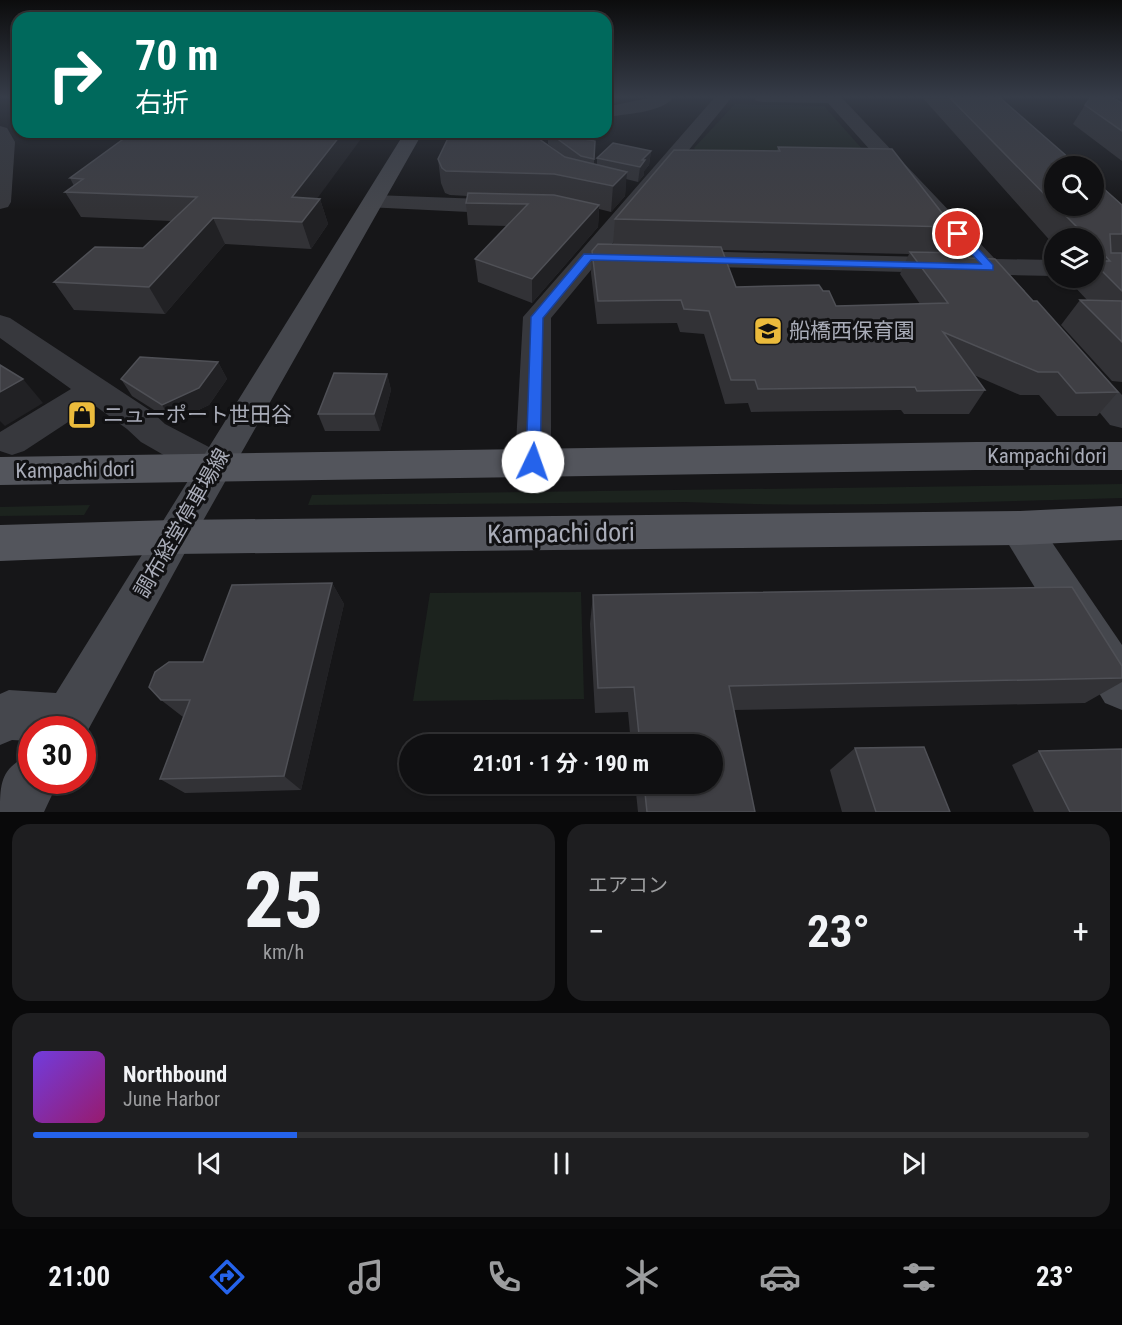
<!DOCTYPE html>
<html lang="ja">
<meta charset="utf-8">
<style>
:root{--surface:#101012;--page:#1e1e20;--text:#f1f3f6;--muted:#9c9d9f;--line:#303032;--accent:#2563eb}
body{margin:0;font-family:"Roboto Condensed","Noto Sans JP",sans-serif;background:var(--page);color:var(--text);height:100vh;display:flex;flex-direction:column;font-size:22px;white-space:nowrap}
*{box-sizing:border-box;margin:0}
p{font-size:20px;color:var(--muted)}
.icon{flex:none;width:33px;height:33px;fill:none;stroke:currentColor;stroke-width:2;stroke-linecap:round;stroke-linejoin:round}
.map{position:relative;height:812px;overflow:hidden}
.details{display:flex;flex-direction:column;gap:12px;padding:12px;background:#09090a;flex:1}
.details>*{flex:none}
.banner{position:absolute;left:12px;top:12px;width:600px;height:126px;border-radius:18px;box-shadow:0 2px 4px #0004,0 0 0 2px var(--line);background:#00695c;color:#fff;overflow:hidden}
.controls{position:absolute;left:1044px;top:156px;display:grid;gap:12px}
.controls a{display:grid;place-items:center;width:60px;height:60px;border-radius:50%;background:var(--surface);box-shadow:0 2px 4px #0004,0 0 0 2px var(--line);font-size:30px}
.speed{position:absolute;left:18px;top:716px;display:flex;gap:12px;font-size:30px;font-weight:700;text-align:center}
.speed>*{display:grid;place-content:center;width:78px;height:78px;border-radius:50%;background:var(--surface);box-shadow:0 2px 4px #0004,0 0 0 2px var(--line);line-height:1}
.speed .limit{border:9px solid #d22;background:#fff;color:#111}
.pin{position:absolute;display:grid;place-items:center;width:51px;height:51px;color:#fff;margin:-26px;border:3px solid #fff;border-radius:50%;box-shadow:0 2px 6px #0007}
.me{position:absolute;width:66px;margin:-33px;rotate:3deg;stroke-linejoin:round;filter:drop-shadow(0 0 4px #0008)}
.turn{display:flex;align-items:center;gap:21px;height:126px;padding:0 24px;font-size:27px}
.turn .icon{width:78px;height:78px;stroke-width:2.5}
.turn b{display:block;font-size:42px;line-height:51px}
.big{font-size:45px;font-weight:700;line-height:1.1}
.details .card{flex:1;display:flex;flex-direction:column;justify-content:center;gap:9px;min-width:0;padding:0 21px;border-radius:18px;background:var(--page)}
.details .dial{align-items:center;gap:0}
.dial b{font-size:78px;line-height:1}
.song{display:flex;align-items:center;gap:18px}
.cover{width:72px;height:72px;border-radius:9px;background:linear-gradient(135deg,hsl(260 70% 55%),hsl(320 70% 35%))}
.played{height:6px;border-radius:3px;background:linear-gradient(90deg,var(--accent) 25%,var(--line) 25%)}
.keys{display:flex;justify-content:space-around;direction:ltr}
.heat{display:flex;justify-content:space-between;align-items:center;font-size:33px;direction:ltr}
.details .tiles{flex:1;display:grid;gap:12px;grid-template-columns:1fr 1fr}
.card:last-child{grid-column:span 2}
.trip{position:absolute;left:399px;top:734px;width:324px;height:60px;border-radius:30px;background:var(--surface);box-shadow:0 2px 4px #0004,0 0 0 2px var(--line);font-weight:700;line-height:60px;text-align:center}
.tab-bar{display:flex;height:96px;justify-content:space-around;align-items:center;background:#060607;color:var(--muted)}
.tab-bar .icon{width:42px;height:42px}
.tab-bar .selected{color:var(--accent)}
.tab-bar b{font-size:27px;color:var(--text)}
.map>svg:first-child{display:block}
.green{fill:#1c231e}
.lines{fill:none;stroke-linecap:round;stroke-linejoin:round}
.street{fill:#37383d;fill-rule:evenodd}
.secondary{fill:#45474d;fill-rule:evenodd}
.primary{fill:#53555c;fill-rule:evenodd}
.wall{fill:#323236;fill-rule:evenodd}
.shaded-wall{fill:#212124}
.building{fill:#3f3f44;stroke:#4f5056;stroke-width:1.5}
.route{fill:#2563eb;stroke:#184099;stroke-width:1.5}
.labels{text-anchor:middle;dominant-baseline:central;stroke-width:6;stroke-linejoin:round;paint-order:stroke}
.poi-label{font-size:21px;fill:#a9acb8;stroke:#111113;text-anchor:start}
.street-label{font-size:21px;fill:#a9acb8;stroke:#111113}
.near-street-label{font-size:26px;fill:#a9acb8;stroke:#111113}
</style>
<div class="map">
<svg width="1122" height="812" viewBox="0 0 1122 812">
<rect width="100%" height="100%" fill="#161618"/>
<g class="green">
<polygon points="735,104 824,106 880,169 698,155 694,148"/>
<path d="M1122,484V498C977,502 830,508 685,502L308,505L312,495Z"/>
<polygon points="90,505 84,515 0,516 0,507"/>
<polygon points="581,592 584,699 413,701 430,593"/>
</g>
<g class="lines">
<g class="street">
<path d="M653,97H674C662,113 625,114 606,117V107Z"/>
<path d="M715,97H732L608,249L967,258L828,103L762,102L756,101L754,97H841L995,259L1054,260V276L1010,275L1025,291L1021,297C1001,302 993,288 981,274L596,264L551,318V462L546,472L533,476L520,472L515,462L523,317Z"/>
<polygon points="0,126 7,128 15,142 11,202 8,207 0,209"/>
<polygon points="374,195 511,200 519,202 522,207 519,212 511,214 366,207 363,202 366,197"/>
<polygon points="0,315 10,318 151,411 165,424 228,457 233,467 228,477 215,481 202,477 141,442 127,429 94,405 24,451 12,455 0,451 0,432 71,389 0,338"/>
<polygon points="1079,358 1090,361 1122,395 1122,428 1110,425 1063,368 1068,361"/>
</g>
<g class="secondary">
<polygon points="405,132 423,132 187,549 82,741 82,729 32,729 32,741 12,740 0,745 0,694 9,690 56,693"/>
<polygon points="1020,511 1034,516 1122,645 1122,710 1105,703 1006,540 1000,528 1006,516"/>
<path d="M32,754V780H59L44,812H0C0,782 1,767 32,754Z"/>
</g>
<g class="primary">
<polygon points="976,442 1122,442 1122,470 976,470 0,485 0,457"/>
<polygon points="1122,506 1122,540 1020,545 173,554 0,561 0,525 173,520 1020,511"/>
</g>
</g>
<g class="wall">
<polygon points="922,97 999,97 1054,166 1054,206 1122,205 1122,382 1112,381 1061,325 1080,300 1087,300 1073,285 1079,278 1094,278 1094,238 1054,238 1054,245"/>
<polygon points="1122,103 1122,161 1073,124 1085,105"/>
<polygon points="133,132 320,199 328,224 311,249 225,244 165,314 74,310 54,282 143,248 171,221 81,217 65,192 74,186 70,178"/>
<polygon points="548,132 595,141 594,164 597,165 597,158 651,151 649,165 644,171 644,175 638,182 626,179 625,196 611,212 599,209 598,227 532,303 478,282 475,259 507,226 468,225 466,203 468,196 450,195 445,193 441,183 438,159 566,158 548,144"/>
<path d="M778,147L953,227L940,252L969,258L1033,301L1118,392L1097,416H1057L1039,395H1020L974,375L985,390L969,414H904L901,410L751,412L748,403L725,404L704,334L680,332L677,323L597,324L591,273L592,251L613,244L615,219L777,151ZM722,250L909,254L900,274L920,304L836,306L823,291L736,287Z"/>
<polygon points="218,362 227,379 209,405 173,422 132,396 121,379"/>
<polygon points="387,374 391,390 380,431 325,431 318,414"/>
<polygon points="332,583 344,604 301,790 185,793 160,779 183,717 161,700 203,662"/>
<polygon points="593,595 1122,666 1122,682 1085,703 734,710 755,812 638,812 635,783 712,783 712,744 631,744 628,712 595,713 590,624"/>
<polygon points="855,748 950,812 842,812 830,770"/>
<polygon points="1039,751 1122,812 1034,812 1012,765"/>
</g>
<g class="shaded-wall">
<polygon points="606,97 618,97 618,102 606,107"/>
<polygon points="343,132 366,132 300,222 292,197"/>
<polygon points="651,151 649,165 644,171 644,175 638,182 640,167 642,160"/>
<polygon points="627,172 625,196 611,212 613,186"/>
<polygon points="320,199 328,224 311,249 302,222"/>
<polygon points="599,205 598,227 532,303 532,279"/>
<polygon points="213,218 225,244 165,314 149,287"/>
<polygon points="218,362 227,379 209,405 173,422 162,405"/>
<polygon points="387,374 391,390 380,431 374,414"/>
<polygon points="23,379 43,403 5,426 0,421 0,392"/>
<polygon points="332,583 344,604 301,790 284,776"/>
</g>
<g class="building">
<polygon points="949,97 999,97 1078,166 1054,166 1054,204"/>
<polygon points="1091,97 1112,97 1122,103 1122,131 1085,105"/>
<polygon points="133,132 343,132 292,197 320,199 302,222 213,218 149,287 54,282 95,247 143,248 197,197 65,192 83,179 70,178"/>
<polygon points="451,132 529,132 565,157 627,172 613,186 554,174 446,171 442,168 438,159"/>
<polygon points="548,132 595,141 594,159 581,156"/>
<polygon points="613,143 651,151 642,160 645,160 640,167 597,158"/>
<polygon points="778,147 892,149 953,227 615,219 674,150 780,151"/>
<polygon points="1094,180 1122,205 1122,234 1110,234 1111,253 1122,253 1122,291 1094,263 1094,261 1110,261 1094,244 1094,238 1088,238 1056,206 1094,206"/>
<polygon points="468,193 554,195 599,205 532,279 475,259 528,204 466,203"/>
<polygon points="598,244 721,247 736,287 819,285 823,291 829,291 836,306 948,303 910,252 965,253 969,258 995,259 1033,301 1037,301 1118,392 1076,393 1058,372 1038,372 943,332 985,390 917,391 915,387 758,389 755,380 731,380 709,311 684,309 681,300 598,301 592,251"/>
<polygon points="1080,300 1122,301 1122,342"/>
<polygon points="140,357 218,362 199,388 162,405 121,379"/>
<polygon points="0,365 23,379 0,392"/>
<polygon points="334,373 387,374 374,414 318,414"/>
<polygon points="332,583 284,776 160,779 190,700 161,700 149,687 155,672 169,662 203,662 232,585"/>
<polygon points="1072,587 1122,666 1122,678 729,686 755,812 647,812 644,783 712,783 712,744 640,744 634,687 598,688 593,595"/>
<polygon points="924,747 950,812 876,812 855,748"/>
<polygon points="1122,749 1122,812 1070,812 1039,751"/>
</g>
<linearGradient id="sky" x2="0" y2="1"><stop stop-color="#0c0c0d"/><stop offset="0.46" stop-color="#363c48"/><stop offset="1" stop-color="#363c48" stop-opacity="0"/></linearGradient>
<rect width="1122" height="210" fill="url(#sky)"/>
<polygon class="route" points="955,231 962,231 993,265 993,270 591,260 543,318 540,462 538,466 528,466 526,462 531,317 584,254 981,264 955,236"/>
<defs>
<g id="school-square" transform="scale(1.5)"><rect x="-9" y="-9" width="18" height="18" rx="4" fill="#ebbb3c" stroke="#111113"/><path d="M0-5L7-2L0 1L-7-2ZM-4 1L0 2.5L4 1V4Q0 6-4 4Z" fill="#111"/></g>
<g id="shop-square" transform="scale(1.5)"><rect x="-9" y="-9" width="18" height="18" rx="4" fill="#ebbb3c" stroke="#111113"/><path d="M-5-2.5h2.3a2.7 3.5 0 0 1 5.4 0H5L5.5 6h-11ZM-1.5-2.5h3a1.5 2.3 0 0 0-3 0Z" fill="#111"/></g>
</defs>
<g fill-rule="evenodd">
<use href="#school-square" x="768" y="331"/>
<use href="#shop-square" x="82" y="415"/>
</g>
<g class="labels">
<g class="poi-label">
<text x="789" y="331">船橋西保育園</text>
<text x="103" y="415">ニューポート世田谷</text>
</g>
<g class="street-label">
<text x="1047" y="456">Kampachi dori</text>
<text transform="translate(75 470) rotate(-1)">Kampachi dori</text>
<text transform="translate(182 523) rotate(-60)">調布経堂停車場線</text>
</g>
<g class="near-street-label">
<text transform="translate(561 533) rotate(-1)">Kampachi dori</text>
</g>
</g>
</svg>
<div class="controls">
<a><svg class="icon" aria-label="search" viewBox="0 0 24 24"><circle cx="10" cy="10" r="6"/><path d="M15 15l6 6"/></svg></a>
<a><svg class="icon" aria-label="layers" viewBox="0 0 24 24"><path d="M12 4l9 5-9 5-9-5zM3 14l9 5 9-5"/></svg></a>
</div>
<div class="speed"><div class="limit">30</div></div>
<div class="pin" style="left:958px;top:234px;background:#d93025"><svg class="icon" aria-label="arrive" viewBox="0 0 24 24"><path d="M6 21V4h12l-3 4 3 4H6"/></svg></div>
<svg class="me" style="left:533px;top:462px" viewBox="-20 -20 40 40"><circle r="19" fill="#fff"/><path d="M0-13L10 11 0 6-10 11z" fill="#2563eb"/></svg>
<div class="trip">21:01 · 1 分 · 190 m</div>
<div class="banner">
<div class="turn"><svg class="icon" aria-label="right" viewBox="0 0 24 24"><path d="M7 20v-9h11M14 6l5 5-5 5"/></svg><div><b>70 m</b>右折</div></div>
</div>
</div>
<section class="details">
<div class="tiles">
<div class="card dial"><b>25</b><p>km/h</p></div>
<div class="card"><p>エアコン</p>
<div class="heat"><a>−</a><b class="big">23°</b><a>+</a></div>
</div>
<div class="card">
<div class="song"><i class="cover"></i><div><b>Northbound</b><p>June Harbor</p></div></div>
<div class="played"></div>
<div class="keys"><svg class="icon" aria-label="previous" viewBox="0 0 24 24"><path d="M18 5L8 12l10 7zM5 5v14"/></svg><svg class="icon" aria-label="pause" viewBox="0 0 24 24"><path d="M8 5v14M16 5v14"/></svg><svg class="icon" aria-label="next" viewBox="0 0 24 24"><path d="M6 5l10 7-10 7zM19 5v14"/></svg></div>
</div>
</div>
</section>
<nav class="tab-bar">
<b>21:00</b>
<svg class="icon selected" aria-label="directions" viewBox="0 0 24 24"><path d="M12 3l9 9-9 9-9-9zM9 14v-3h6M13 9l2 2-2 2"/></svg>
<svg class="icon" aria-label="music" viewBox="0 0 24 24"><path d="M9 18V5l10-2v13"/><circle cx="6" cy="18" r="3"/><circle cx="16" cy="16" r="3"/></svg>
<svg class="icon" aria-label="phone" viewBox="0 0 24 24"><path d="M5 4h4l2 5-3 2q2 4 5 5l2-3 5 2v4C11 20 4 13 5 4z"/></svg>
<svg class="icon" aria-label="climate" viewBox="0 0 24 24"><path d="M12 3v18M4 7l16 10M4 17L20 7"/></svg>
<svg class="icon" aria-label="car" viewBox="0 0 24 24"><path d="M5 17H2v-5l4-1 3-4h7l3 4 3 1v5h-3M9 17h6M6 11h13"/><circle cx="7" cy="17" r="2"/><circle cx="17" cy="17" r="2"/></svg>
<svg class="icon" aria-label="filters" viewBox="0 0 24 24"><path d="M4 7h16M4 17h16"/><circle cx="9" cy="7" r="2"/><circle cx="15" cy="17" r="2"/></svg>
<b>23°</b>
</nav>
